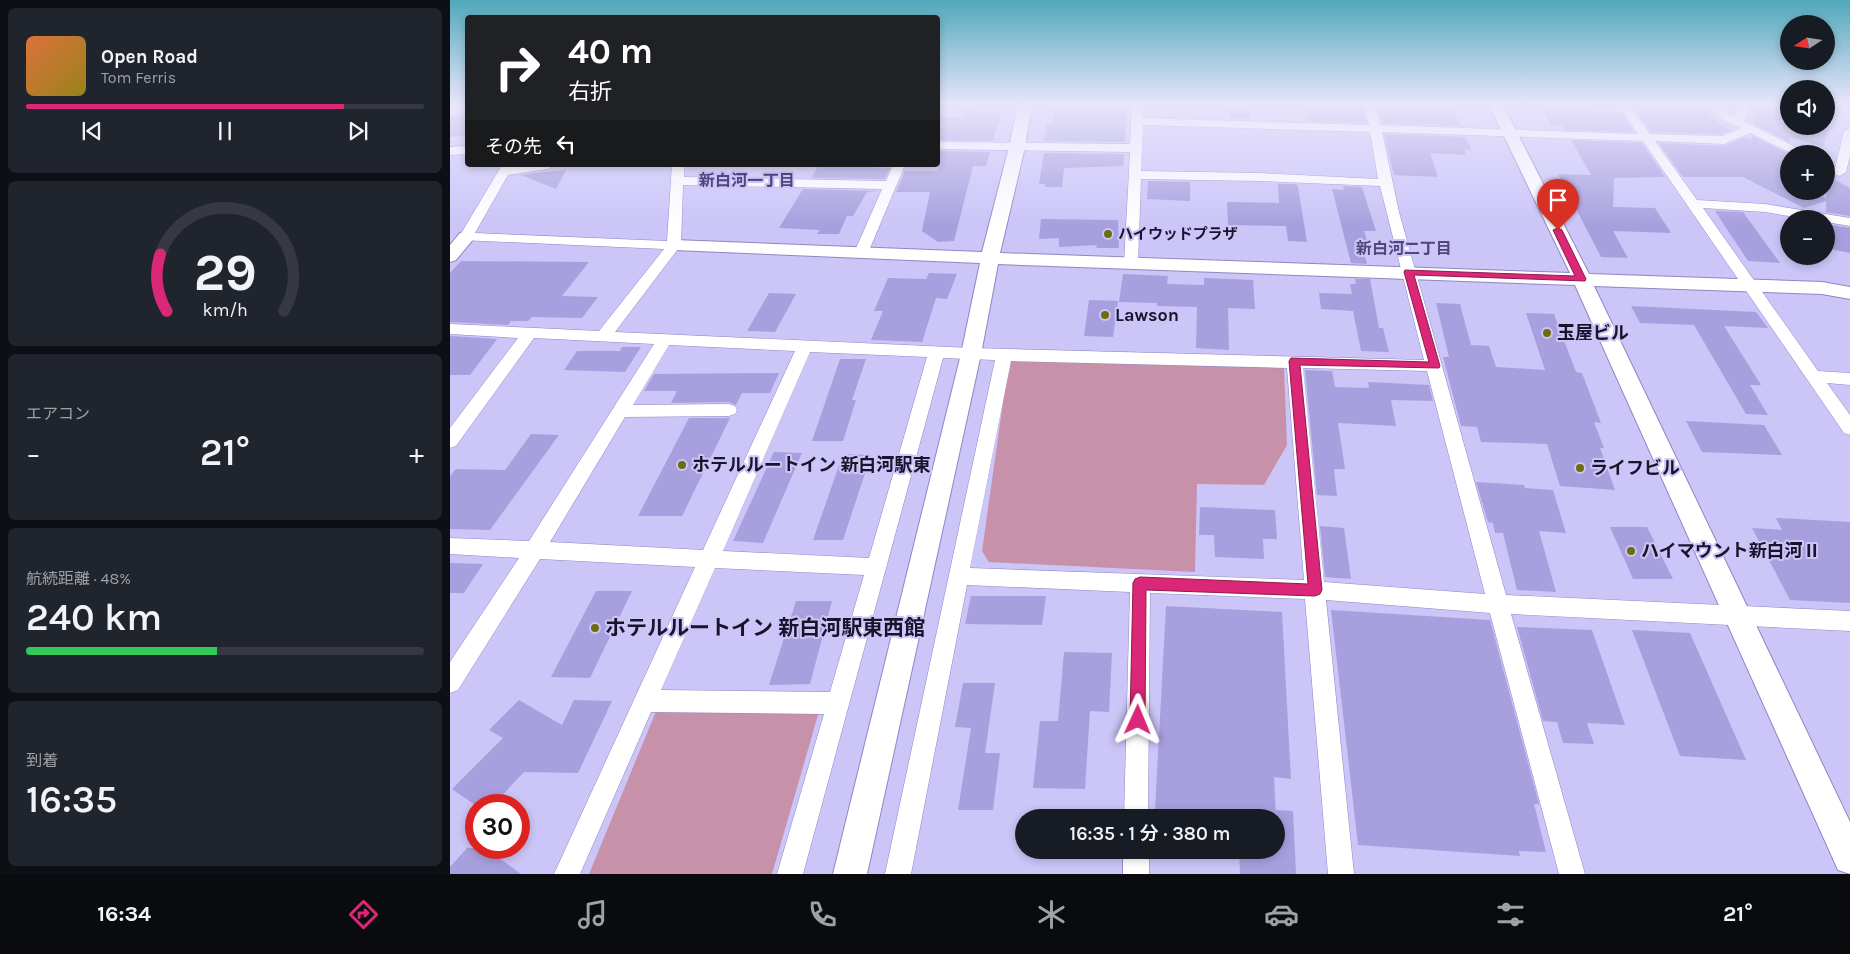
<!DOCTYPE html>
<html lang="ja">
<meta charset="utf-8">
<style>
:root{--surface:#171b24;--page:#20242c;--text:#f1f3f6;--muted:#9ea1a6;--line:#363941;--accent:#db2777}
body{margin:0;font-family:Karla,"Noto Sans JP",sans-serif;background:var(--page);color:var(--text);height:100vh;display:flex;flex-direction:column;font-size:19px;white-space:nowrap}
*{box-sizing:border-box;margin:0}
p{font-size:16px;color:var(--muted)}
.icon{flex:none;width:28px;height:28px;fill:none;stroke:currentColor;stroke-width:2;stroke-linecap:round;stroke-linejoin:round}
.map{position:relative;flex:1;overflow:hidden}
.details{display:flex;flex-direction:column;gap:8px;padding:8px;background:#0d0f14;width:450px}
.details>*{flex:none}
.banner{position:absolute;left:15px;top:15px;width:475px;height:152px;border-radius:5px;box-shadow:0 2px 8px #0003;background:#202124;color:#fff;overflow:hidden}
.needle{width:32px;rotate:258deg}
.fabs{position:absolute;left:1330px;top:15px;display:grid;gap:10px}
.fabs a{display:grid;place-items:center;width:55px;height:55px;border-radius:50%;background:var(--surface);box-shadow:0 2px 8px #0003;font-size:25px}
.speed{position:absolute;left:15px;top:794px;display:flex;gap:10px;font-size:25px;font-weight:700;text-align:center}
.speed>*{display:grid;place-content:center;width:65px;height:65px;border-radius:50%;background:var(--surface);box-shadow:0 2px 8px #0003;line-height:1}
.speed .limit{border:8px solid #d22;background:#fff;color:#111}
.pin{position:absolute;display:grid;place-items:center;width:42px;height:42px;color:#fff;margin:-51px -21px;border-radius:50% 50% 50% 0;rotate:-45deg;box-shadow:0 0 5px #0007}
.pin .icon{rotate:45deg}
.me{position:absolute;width:55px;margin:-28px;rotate:1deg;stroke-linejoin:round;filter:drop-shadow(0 0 4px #0008)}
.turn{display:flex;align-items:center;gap:18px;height:105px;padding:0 20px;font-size:22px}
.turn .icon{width:65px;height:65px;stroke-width:2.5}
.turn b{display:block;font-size:35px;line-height:42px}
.then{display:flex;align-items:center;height:48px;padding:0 20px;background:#0003;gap:10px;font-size:19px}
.big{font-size:38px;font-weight:600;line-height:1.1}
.details .widget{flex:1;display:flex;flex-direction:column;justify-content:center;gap:8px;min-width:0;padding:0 18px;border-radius:8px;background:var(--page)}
.details .dial{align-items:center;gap:0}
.dial svg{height:130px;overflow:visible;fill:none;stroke:var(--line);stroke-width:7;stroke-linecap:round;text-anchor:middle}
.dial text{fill:var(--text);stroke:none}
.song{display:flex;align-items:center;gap:15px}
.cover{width:60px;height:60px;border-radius:8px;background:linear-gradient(135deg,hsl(20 70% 55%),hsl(50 70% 35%))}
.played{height:5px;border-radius:2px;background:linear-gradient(90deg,var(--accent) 80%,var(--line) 80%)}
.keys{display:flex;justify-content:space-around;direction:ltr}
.heat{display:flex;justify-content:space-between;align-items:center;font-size:28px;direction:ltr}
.charge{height:8px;border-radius:4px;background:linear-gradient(90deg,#34c759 48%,var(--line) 0)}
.trip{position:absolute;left:565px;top:809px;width:270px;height:50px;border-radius:25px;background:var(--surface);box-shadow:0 2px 8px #0003;font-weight:600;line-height:50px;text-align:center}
.tabs{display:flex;height:80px;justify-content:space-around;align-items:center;background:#090b0e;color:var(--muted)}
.tabs .icon{width:35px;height:35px}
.tabs .current{color:var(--accent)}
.tabs b{font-size:22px;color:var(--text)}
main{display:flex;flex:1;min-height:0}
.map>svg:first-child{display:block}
.green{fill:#c891aa}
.building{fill:#a8a0de}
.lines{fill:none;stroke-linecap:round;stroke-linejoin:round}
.minor-casing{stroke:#8f87c4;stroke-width:1}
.tertiary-casing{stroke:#8f87c4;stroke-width:2}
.minor{fill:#fff;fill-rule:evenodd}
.tertiary{fill:#fff;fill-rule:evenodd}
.route{fill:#db2777;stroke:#8e194d}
.poi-dot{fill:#6c6d0e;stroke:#cbc5f8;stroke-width:2}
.labels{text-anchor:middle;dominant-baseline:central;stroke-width:4;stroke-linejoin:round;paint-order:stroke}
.far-poi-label{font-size:15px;font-weight:bold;fill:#18142b;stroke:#cbc5f8;text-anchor:start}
.far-neighbourhood-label{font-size:16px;font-weight:bold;fill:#4f467d;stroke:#cbc5f8}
.poi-label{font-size:18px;font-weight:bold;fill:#18142b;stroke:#cbc5f8;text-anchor:start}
.near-poi-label{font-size:21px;font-weight:bold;fill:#18142b;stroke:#cbc5f8;text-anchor:start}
</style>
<main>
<section class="details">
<div class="widget">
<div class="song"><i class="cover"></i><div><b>Open Road</b><p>Tom Ferris</p></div></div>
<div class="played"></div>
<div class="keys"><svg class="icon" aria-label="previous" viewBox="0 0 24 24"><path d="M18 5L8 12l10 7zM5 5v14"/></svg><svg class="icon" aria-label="pause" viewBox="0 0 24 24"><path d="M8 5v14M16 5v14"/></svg><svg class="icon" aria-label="next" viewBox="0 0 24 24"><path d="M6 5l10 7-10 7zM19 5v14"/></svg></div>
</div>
<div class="widget dial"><svg viewBox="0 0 100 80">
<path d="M14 69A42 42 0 1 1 86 69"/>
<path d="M14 69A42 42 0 0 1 10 34" stroke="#db2777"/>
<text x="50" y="56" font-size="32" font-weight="700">29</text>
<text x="50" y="72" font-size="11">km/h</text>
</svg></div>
<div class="widget"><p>エアコン</p>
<div class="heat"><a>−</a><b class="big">21°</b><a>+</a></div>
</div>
<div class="widget"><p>航続距離 · 48%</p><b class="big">240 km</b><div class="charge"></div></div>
<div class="widget"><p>到着</p><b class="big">16:35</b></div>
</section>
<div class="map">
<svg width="1400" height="874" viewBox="0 0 1400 874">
<rect width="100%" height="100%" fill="#cbc5f8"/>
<g class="green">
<polygon points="559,360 826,362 834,369 837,445 814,485 747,484 745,572 539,562 532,551"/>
<polygon points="370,708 322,874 139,874 207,709"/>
</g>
<g class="building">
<polygon points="606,103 677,104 675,142 594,141 597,124 602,124"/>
<polygon points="927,103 1001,103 1011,126 932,123"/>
<polygon points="1089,103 1137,104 1142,112 1171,113 1184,132 1115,130 1113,126 1101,126"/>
<polygon points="1185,103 1247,103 1271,125 1281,130 1272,134 1201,132 1188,113 1193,113"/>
<polygon points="1309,103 1339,105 1336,126 1379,126 1373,147 1339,137 1339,142 1304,124"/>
<rect x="780" y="104" width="19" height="15"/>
<polygon points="857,105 913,109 917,123 858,121"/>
<polygon points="515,111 551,113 543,141 488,140 488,117 513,117"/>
<polygon points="18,114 18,136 0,137 0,117"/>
<polygon points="934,134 1016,137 1021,150 1014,149 1016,155 980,153 988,177 944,175"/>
<polygon points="1302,136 1339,154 1339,191 1364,191 1376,198 1376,175 1400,188 1400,216 1376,212 1376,201 1354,208 1293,177 1233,177 1209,143 1274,146 1295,137 1301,140"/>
<polygon points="1121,140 1192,143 1215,177 1164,178 1163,207 1205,208 1221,233 1163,231 1178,258 1151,257 1108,174 1141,175"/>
<polygon points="488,151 540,152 536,166 523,166 504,241 488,242 472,231 480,192 446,192 455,171 488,171"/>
<polygon points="594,153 674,154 673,166 614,168 612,187 595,187 595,184 589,184"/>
<polygon points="369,165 382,165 440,168 435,179 361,178"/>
<polygon points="116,170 106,189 71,175 94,172"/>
<polygon points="698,181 740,182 740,201 697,199"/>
<polygon points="828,184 846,184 848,187 857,242 838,241 836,226 778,225 777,202 829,203"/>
<polygon points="893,186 912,187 926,231 914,231 922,256 915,256 917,264 901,263 882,189 894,190"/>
<polygon points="353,189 429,191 417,192 403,216 397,216 389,234 367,234 370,230 329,228"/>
<polygon points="1265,211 1293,212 1330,263 1298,261"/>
<polygon points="591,219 668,220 669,248 646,248 647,245 609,247 609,238 589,239"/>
<polygon points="1376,224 1400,228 1400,253 1376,248"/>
<polygon points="11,261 139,262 112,296 148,297 132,318 82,317 78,321 61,321 58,325 0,322 0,273"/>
<polygon points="479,273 507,274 497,299 486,298 472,342 421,340 433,311 424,311 438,278 476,279"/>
<polygon points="673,274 718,276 717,284 754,285 754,278 803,280 805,309 778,308 779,350 746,348 747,307 707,306 707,303 669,302"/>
<polygon points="905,279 920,279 929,328 933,328 939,352 911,351 903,311 871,309 869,293 902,294 900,284 906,284"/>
<polygon points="319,293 346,294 325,332 297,331"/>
<polygon points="639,300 668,301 663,337 634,336"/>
<polygon points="986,303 1010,304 1021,345 1039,346 1046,367 1095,370 1076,313 1104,314 1126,372 1132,373 1151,423 1144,422 1154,448 1150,448 1165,490 1110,486 1097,444 1031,442 1027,427 1011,426 993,357 999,357"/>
<polygon points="1181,306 1306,312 1318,328 1274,326 1311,385 1300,385 1318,415 1296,414 1244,325 1190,323"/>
<polygon points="0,336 47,339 20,375 0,375"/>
<polygon points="172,347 191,347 175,372 114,370 127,351 170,351"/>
<polygon points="390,359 416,359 402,400 406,400 393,441 362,441"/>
<polygon points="855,370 882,371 885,387 919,388 918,382 979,385 983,401 941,400 946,426 888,423 895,469 884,469 887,496 867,495"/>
<polygon points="329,373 320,393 292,393 286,405 279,402 221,403 227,391 194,391 204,374"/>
<polygon points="239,418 280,418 232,516 188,516"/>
<polygon points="1236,421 1314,425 1332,455 1252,452"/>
<polygon points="81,434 109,435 40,530 0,529 0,476 6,469 55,470"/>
<polygon points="324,452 352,453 313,543 283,541"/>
<polygon points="393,454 421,455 393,540 363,540"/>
<polygon points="1026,482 1074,485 1075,488 1103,490 1116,533 1089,531 1106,592 1067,590 1053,533 1045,533 1043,523 1038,522"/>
<polygon points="750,507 825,510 827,539 813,539 814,559 765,557 764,535 749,535"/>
<polygon points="1326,518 1400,522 1400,603 1340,600 1302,528 1332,530"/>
<polygon points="870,526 894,528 901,579 875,577"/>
<polygon points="1160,527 1197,527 1223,579 1183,579"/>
<polygon points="0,563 33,564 14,593 0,593"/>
<polygon points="146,591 182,591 140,678 101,677"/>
<polygon points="521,596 596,596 592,625 515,624"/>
<polygon points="346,601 382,601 360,684 319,685"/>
<polygon points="716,606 832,612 841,779 824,777 826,818 723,818 724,811 705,810"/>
<polygon points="881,610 1040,620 1089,804 1084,804 1096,852 1069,851 1070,856 908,845"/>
<polygon points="1067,627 1142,630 1175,725 1137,723 1144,744 1113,743 1107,722 1093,721"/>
<polygon points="1182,630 1240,633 1296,760 1230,756"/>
<polygon points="614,652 662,653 659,712 640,711 635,789 583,788 590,721 608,721"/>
<polygon points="513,683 545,683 535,753 550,753 543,810 508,810 521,728 505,727"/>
<polygon points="69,700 112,725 124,700 162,701 128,773 74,772 43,805 25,805 2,789 53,738 39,730"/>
<polygon points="826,810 843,811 846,874 790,874 789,850 826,850"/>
<polygon points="17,848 51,848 45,855 71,874 0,874 0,867"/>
</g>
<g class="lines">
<g class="minor-casing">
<g id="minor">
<path d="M682,103H694L693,118L919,125L914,103H925L930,125L1188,134L1167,103H1178L1200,134L1272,136L1291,128L1274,120L1253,103H1265L1284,117L1290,103H1301L1294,121L1359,154H1343L1300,133L1274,144L1205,141L1247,200L1315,204L1400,218V226L1376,222V219H1356L1315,212L1253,208L1368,371L1400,373V385L1377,383L1400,415V435L1394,433L1193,141L932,132L949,212L1056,595L1400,611V631L1061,614L1135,874H1109L1040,613L876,600L904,874H878L855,599L700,593L698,818H674L680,592L517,585L461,874H435L545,360L493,358L353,874H327L374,714L201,712L130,874H104L245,567L90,559L8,690L0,693V662L69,558L0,554V538L79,541L204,344L84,338L6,446L0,448V428L68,338L0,334V324L149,331L214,249L11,240L9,237L52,165H64L63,167L104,165L98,169L58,175L25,233L217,241L222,165H234V177L436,181L443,165H455L418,253L416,256H406L404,253L432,189L233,185L231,245L165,332L521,348L974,360L930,186L809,181L691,179L688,264L686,267H676L674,264L680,152L488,149V142L680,144ZM693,125L920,132L928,179L809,173L691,171ZM219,345L345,351L253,550L100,542L175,417L279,416L285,414L287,410L285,406L279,404L183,405ZM360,352L477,357L419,558L273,551ZM561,361L837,368L854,580L520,568ZM853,368L977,371L1035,594L874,582ZM265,568L414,575L380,692L211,690Z"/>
<polygon points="18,106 18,112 0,115 0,109"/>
<polygon points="1400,128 1400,156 1396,172 1390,176 1386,175 1384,172 1394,131"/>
<polygon points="18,146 18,154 0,155 0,147"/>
<rect x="673" y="850" width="26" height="24"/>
</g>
</g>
<g class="tertiary-casing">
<g id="tertiary">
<polygon points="568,103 582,103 575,147 550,253 1120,273 1038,103 1052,103 1139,274 1372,282 1400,287 1400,299 1372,294 1144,286 1400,822 1400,874 1388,870 1125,285 548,264 531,354 417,874 383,874 511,354 530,263 224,250 218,249 215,245 218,241 224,240 532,252 559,147"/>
<polygon points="16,232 22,233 25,237 6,260 0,262 0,245 10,233"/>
</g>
</g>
<use href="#minor" class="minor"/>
<use href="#tertiary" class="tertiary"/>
</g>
<linearGradient id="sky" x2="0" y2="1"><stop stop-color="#51a8ba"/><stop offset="0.46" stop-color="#e8e5fc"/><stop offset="1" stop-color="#e8e5fc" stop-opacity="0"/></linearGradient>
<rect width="1400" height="225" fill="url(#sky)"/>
<polygon class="route" points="1108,228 1112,230 1136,279 1135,281 964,275 990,366 989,368 850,365 872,590 870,594 865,596 696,590 695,720 693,725 688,727 683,725 680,720 683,583 685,579 690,577 858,584 839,361 841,358 979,362 954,272 955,270 1125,276 1103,230"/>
<g class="poi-dot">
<circle cx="658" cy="234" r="5"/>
<circle cx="655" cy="315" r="5"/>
<circle cx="1097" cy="333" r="5"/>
<circle cx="232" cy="465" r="5"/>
<circle cx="1130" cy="468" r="5"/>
<circle cx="1181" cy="551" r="5"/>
<circle cx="145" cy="628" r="5"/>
</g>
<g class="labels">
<g class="far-poi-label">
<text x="668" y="234">ハイウッドプラザ</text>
</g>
<g class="far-neighbourhood-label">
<text x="297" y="180">新白河一丁目</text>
<text x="954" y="248">新白河二丁目</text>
</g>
<g class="poi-label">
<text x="665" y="315">Lawson</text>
<text x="1107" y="333">玉屋ビル</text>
<text x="242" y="465">ホテルルートイン 新白河駅東</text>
<text x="1140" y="468">ライフビル</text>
<text x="1191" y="551">ハイマウント新白河Ⅱ</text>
</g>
<g class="near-poi-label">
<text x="155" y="628">ホテルルートイン 新白河駅東西館</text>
</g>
</g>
</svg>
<div class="fabs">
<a><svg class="needle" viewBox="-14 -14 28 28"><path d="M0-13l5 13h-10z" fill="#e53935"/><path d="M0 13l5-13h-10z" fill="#9ea1a6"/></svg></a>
<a><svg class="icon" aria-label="sound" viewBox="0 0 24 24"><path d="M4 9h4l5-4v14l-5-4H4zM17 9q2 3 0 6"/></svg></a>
<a>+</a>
<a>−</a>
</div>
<div class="speed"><div class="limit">30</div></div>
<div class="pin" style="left:1108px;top:230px;background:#d93025"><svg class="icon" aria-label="arrive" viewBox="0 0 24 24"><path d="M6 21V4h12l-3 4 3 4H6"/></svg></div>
<svg class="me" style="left:688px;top:720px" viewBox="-20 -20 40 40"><path d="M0-17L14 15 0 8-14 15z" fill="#db2777" stroke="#fff" stroke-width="4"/></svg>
<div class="trip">16:35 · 1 分 · 380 m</div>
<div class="banner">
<div class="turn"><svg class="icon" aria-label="right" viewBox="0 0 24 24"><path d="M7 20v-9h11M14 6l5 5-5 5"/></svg><div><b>40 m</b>右折</div></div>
<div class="then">その先<svg class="icon" aria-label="left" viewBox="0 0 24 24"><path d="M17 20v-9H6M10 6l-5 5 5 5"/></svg></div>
</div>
</div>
</main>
<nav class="tabs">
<b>16:34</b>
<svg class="icon current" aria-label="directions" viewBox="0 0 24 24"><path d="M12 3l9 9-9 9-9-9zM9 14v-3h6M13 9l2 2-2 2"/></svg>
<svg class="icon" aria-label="music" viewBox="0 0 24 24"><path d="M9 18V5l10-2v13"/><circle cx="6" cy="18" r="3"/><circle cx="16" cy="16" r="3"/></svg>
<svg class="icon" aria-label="phone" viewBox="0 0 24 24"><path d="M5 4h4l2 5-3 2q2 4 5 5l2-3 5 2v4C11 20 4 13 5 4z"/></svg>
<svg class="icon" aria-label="climate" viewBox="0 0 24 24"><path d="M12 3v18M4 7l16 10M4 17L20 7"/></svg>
<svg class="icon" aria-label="car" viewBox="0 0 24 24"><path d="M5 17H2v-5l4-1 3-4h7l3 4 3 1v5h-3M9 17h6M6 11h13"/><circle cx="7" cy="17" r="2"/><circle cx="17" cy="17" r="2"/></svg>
<svg class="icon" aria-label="filters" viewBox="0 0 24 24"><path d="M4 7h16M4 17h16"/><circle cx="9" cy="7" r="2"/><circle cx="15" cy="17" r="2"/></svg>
<b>21°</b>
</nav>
